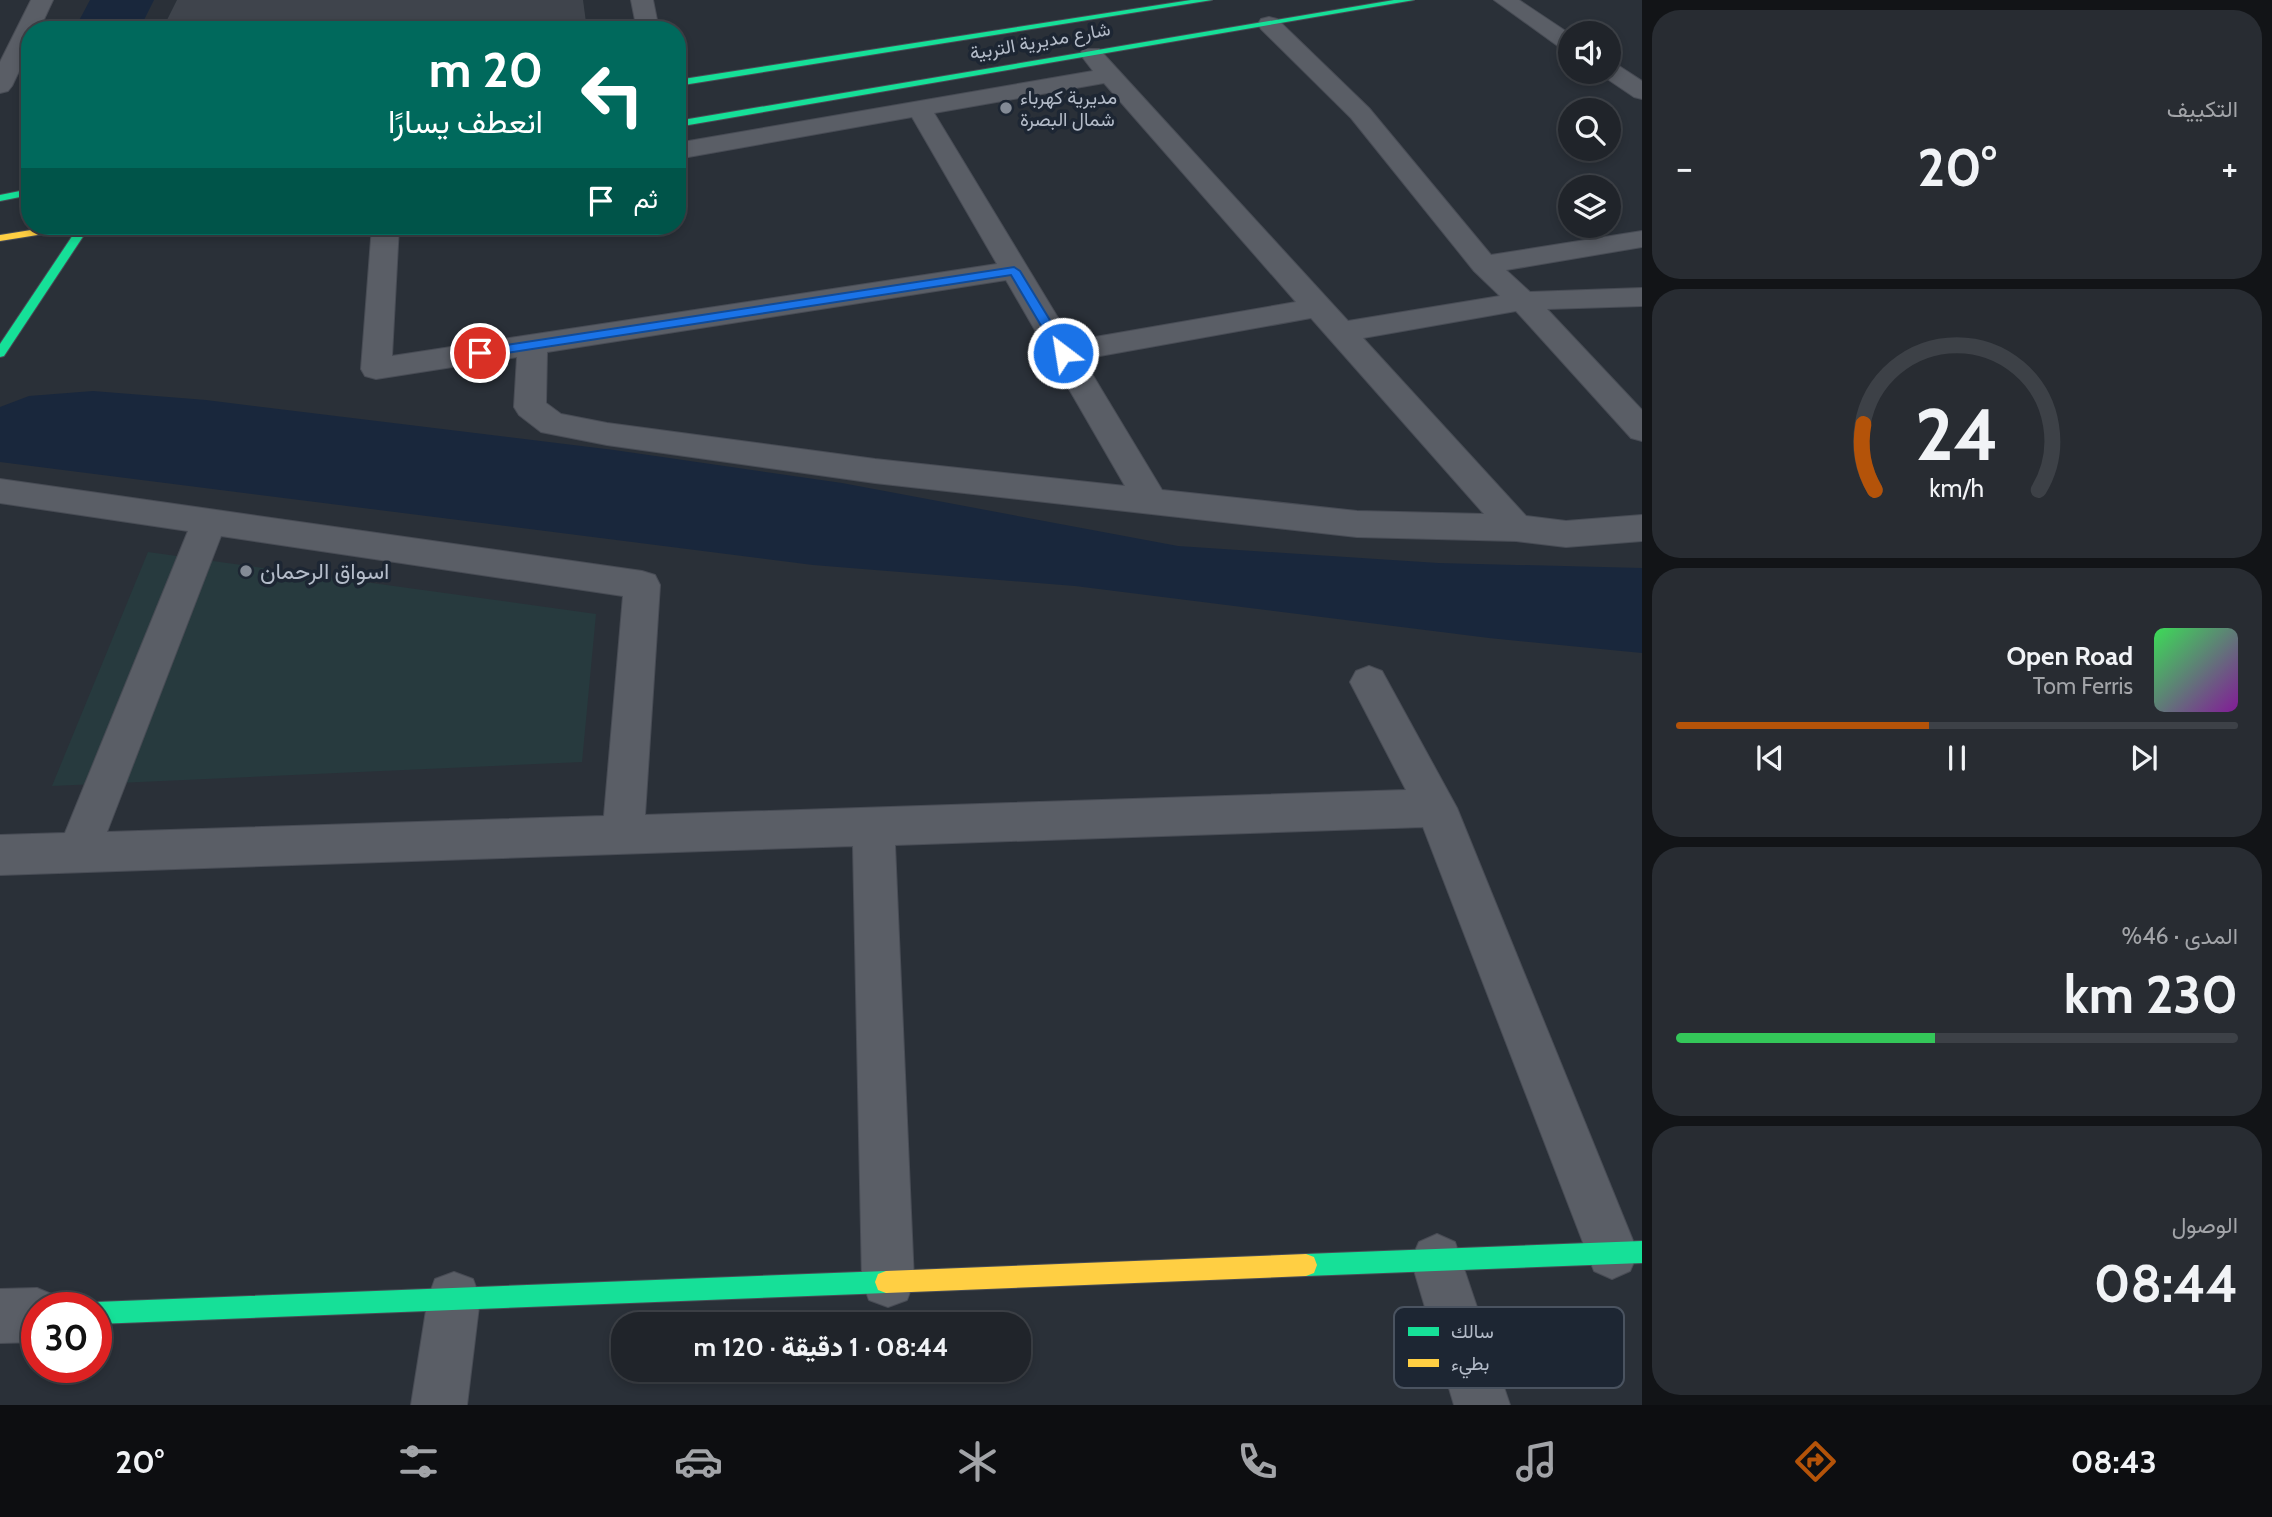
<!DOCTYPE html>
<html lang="ar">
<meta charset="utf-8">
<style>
:root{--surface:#20242a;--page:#282c32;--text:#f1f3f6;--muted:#a2a4a8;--line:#3d4147;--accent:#b45309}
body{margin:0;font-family:Cabin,Vazirmatn,sans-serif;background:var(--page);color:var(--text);direction:rtl;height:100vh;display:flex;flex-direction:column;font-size:26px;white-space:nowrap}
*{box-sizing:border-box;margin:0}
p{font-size:23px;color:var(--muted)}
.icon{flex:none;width:38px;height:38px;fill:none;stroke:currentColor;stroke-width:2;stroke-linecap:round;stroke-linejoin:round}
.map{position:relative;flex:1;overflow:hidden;direction:ltr}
.sheet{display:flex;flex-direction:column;gap:10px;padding:10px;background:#121417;width:630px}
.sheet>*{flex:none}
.banner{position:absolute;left:21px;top:21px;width:665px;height:214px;border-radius:28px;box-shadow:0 4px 10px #0003,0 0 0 2px var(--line);direction:rtl;background:#00695c;color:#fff;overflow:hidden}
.controls{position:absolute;left:1558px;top:21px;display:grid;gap:14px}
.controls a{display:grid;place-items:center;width:63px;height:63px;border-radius:50%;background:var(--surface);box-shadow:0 4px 10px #0003,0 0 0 2px var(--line);font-size:35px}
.speed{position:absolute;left:21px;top:1292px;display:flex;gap:14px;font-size:35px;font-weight:700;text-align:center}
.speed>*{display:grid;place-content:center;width:91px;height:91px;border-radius:50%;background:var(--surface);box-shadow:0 4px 10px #0003,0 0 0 2px var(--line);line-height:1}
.speed .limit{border:10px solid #d22;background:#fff;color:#111}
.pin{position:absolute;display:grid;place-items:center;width:60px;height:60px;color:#fff;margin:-30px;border:4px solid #fff;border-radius:50%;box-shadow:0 2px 7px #0007}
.me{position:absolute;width:77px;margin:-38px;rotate:329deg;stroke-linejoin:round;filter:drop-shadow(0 0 5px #0008)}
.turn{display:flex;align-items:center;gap:24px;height:147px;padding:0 28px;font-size:32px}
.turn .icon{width:91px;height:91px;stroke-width:2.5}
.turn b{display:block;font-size:49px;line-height:60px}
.then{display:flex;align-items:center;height:66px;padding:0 28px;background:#0003;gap:14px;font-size:26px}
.big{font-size:52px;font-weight:800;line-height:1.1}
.sheet .tile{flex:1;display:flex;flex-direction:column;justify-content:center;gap:10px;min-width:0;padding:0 24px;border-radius:28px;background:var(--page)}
.sheet .dial{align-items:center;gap:0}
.dial svg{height:182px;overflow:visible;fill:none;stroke:var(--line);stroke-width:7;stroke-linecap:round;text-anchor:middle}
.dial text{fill:var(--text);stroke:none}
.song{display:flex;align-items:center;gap:21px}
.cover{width:84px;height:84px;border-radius:10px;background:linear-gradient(135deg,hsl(130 70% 55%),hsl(290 70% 35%))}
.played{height:7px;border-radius:4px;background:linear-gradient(90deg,var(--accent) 45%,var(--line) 45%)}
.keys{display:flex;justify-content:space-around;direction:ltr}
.heat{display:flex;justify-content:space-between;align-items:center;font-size:38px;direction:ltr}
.charge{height:10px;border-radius:5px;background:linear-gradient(90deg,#34c759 46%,var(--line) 0)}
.trip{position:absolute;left:611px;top:1312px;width:420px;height:70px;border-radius:28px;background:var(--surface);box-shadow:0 4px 10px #0003,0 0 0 2px var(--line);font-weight:800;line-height:70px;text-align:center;direction:rtl}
.dock{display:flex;height:112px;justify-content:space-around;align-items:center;background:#0d0e11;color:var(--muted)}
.dock .icon{width:49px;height:49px}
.dock .active{color:var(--accent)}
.dock b{font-size:32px;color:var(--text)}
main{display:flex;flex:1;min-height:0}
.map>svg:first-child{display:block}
.green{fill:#273a3e}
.water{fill:#19273c}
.building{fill:#3f444c}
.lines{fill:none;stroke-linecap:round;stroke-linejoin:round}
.street-casing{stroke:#484c55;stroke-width:2}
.fast-casing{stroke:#484c55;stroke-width:2}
.slow-casing{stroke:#484c55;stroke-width:2}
.street{fill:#5a5e66;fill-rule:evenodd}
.fast{fill:#16e098;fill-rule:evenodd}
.slow{fill:#ffcf43;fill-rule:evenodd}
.route{fill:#1a73e8;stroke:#114b97;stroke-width:2}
.poi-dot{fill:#848b96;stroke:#1d2633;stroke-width:2.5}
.labels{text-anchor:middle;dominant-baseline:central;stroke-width:7;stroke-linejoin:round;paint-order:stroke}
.far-street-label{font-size:19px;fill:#b4bcc9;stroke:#1d2633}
.far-poi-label{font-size:19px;fill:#b4bcc9;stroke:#1d2633;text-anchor:start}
.poi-label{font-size:23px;fill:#b4bcc9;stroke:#1d2633;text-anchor:start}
.key{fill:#1d2633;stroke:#4a5360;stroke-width:2}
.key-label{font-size:19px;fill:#b4bcc9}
</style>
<main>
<section class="sheet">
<div class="tile"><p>التكييف</p>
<div class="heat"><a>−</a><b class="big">20°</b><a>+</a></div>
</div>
<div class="tile dial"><svg viewBox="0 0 100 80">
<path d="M14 69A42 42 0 1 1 86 69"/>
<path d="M14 69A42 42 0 0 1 9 40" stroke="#b45309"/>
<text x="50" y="56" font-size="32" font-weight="700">24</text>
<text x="50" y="72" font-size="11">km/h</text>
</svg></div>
<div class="tile">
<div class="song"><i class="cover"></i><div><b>Open Road</b><p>Tom Ferris</p></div></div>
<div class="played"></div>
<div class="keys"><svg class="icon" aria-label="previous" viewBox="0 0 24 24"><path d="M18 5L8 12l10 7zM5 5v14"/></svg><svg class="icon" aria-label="pause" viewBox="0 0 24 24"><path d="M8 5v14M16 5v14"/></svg><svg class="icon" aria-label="next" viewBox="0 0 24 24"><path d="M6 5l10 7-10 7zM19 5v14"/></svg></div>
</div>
<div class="tile"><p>المدى · 46%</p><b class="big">230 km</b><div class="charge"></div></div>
<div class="tile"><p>الوصول</p><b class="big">08:44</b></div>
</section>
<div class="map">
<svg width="1642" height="1405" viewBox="0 0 1642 1405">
<rect width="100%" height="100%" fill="#2a3038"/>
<polygon class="green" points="148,552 596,614 582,762 52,786"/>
<g class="water">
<polygon points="90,0 154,0 139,30 74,30"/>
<polygon points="93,391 206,400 614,450 842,483 1178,546 1438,563 1642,568 1642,653 1489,638 1075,586 813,565 0,462 0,407 29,396"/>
</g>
<polygon class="building" points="177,0 583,0 587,30 162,30"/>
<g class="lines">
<g class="street-casing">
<g id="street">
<polygon points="31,0 53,0 39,30 30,30 30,48 12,86 8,91 0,93 0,62"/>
<polygon points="631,0 653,0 659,30 637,30"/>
<polygon points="1494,0 1519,0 1570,34 1570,51 1562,49"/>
<path d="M1269,17L1277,19L1369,108L1491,255L1642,231V247L1506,270L1530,292L1642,288V306L1547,309L1642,410V441L1631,438L1516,311L1363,338L1526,516L1566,521L1642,515V541L1566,547L1516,541L1357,537L875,483L607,445L541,432L519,415L514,407L517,357L376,379L365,376L361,369L372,226H399L392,356L997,264L912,117L677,159V143L1093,71L1080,54L1083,49H1099L1348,321L1500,296L1474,271L1351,118L1261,29L1258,24L1261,19ZM1104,83L1296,302L1072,341L934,113ZM1006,280L1125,486L875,459L607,423L561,414L546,403L547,352ZM1311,318L1484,514L1357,511L1162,490L1083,359Z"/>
<polygon points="1608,62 1616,64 1642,81 1642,99 1634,97 1600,74 1598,72 1608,72"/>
<path d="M0,479L642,571L655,575L660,585L645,815L1406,790L1350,682L1356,671L1369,666L1382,671L1457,808L1638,1253L1630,1271L1612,1279L1594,1271L1423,827L895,845L914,1281L907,1300L888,1307L869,1300L862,1281L853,846L0,875V835L65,833L188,531L0,503ZM221,536L623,596L604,816L107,832Z"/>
<polygon points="1437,1234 1455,1242 1510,1405 1454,1405 1411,1260 1419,1242"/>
<polygon points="454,1272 473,1279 480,1298 467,1405 411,1405 428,1298 435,1279"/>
<polygon points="37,1288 56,1296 60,1307 37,1307 37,1342 0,1343 0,1289"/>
</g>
</g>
<g class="fast-casing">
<g id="fast">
<polygon points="1191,0 1212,0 677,86 677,80"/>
<polygon points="1394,0 1414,0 677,127 677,121"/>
<polygon points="30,189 30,195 0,201 0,195"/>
<polygon points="79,226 90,226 4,356 0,357 0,344"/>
<polygon points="1642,1241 1642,1263 1306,1276 1298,1273 1295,1265 1298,1257 1306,1254"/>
<polygon points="886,1271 894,1274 897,1282 894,1290 886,1293 96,1324 96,1307 88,1307 96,1302"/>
</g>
</g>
<g class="slow-casing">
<g id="slow">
<polygon points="56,226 81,226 75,229 0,241 0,235"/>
<polygon points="1306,1254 1314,1257 1317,1265 1314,1273 1306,1276 886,1293 878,1290 875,1282 878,1274 886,1271"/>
</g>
</g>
<use href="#street" class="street"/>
<use href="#fast" class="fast"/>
<use href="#slow" class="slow"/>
</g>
<polygon class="route" points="1014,267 1020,271 1070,353 1068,356 1059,356 1011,275 480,357 474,353 480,349"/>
<g class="poi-dot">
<circle cx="1006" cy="108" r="7"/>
<circle cx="246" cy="571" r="7"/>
</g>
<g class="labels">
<g class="far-street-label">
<text transform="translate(1040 41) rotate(-10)">شارع مديرية التربية</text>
</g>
<g class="far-poi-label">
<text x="1020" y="97">مديرية كهرباء<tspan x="1020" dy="22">شمال البصرة</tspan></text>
</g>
<g class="poi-label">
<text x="260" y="571">اسواق الرحمان</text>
</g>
</g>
<rect x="1394" y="1307" width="230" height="81" rx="10" class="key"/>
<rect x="1408" y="1327" width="31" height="9" fill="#16e098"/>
<rect x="1408" y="1359" width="31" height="8" fill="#ffcf43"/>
<g class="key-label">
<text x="1451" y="1338">سالك</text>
<text x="1451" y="1370">بطيء</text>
</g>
</svg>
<div class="controls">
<a><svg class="icon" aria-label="sound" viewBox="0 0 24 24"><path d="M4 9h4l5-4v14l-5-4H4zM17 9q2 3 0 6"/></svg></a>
<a><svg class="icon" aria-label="search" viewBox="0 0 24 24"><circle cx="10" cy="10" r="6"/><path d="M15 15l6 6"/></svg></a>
<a><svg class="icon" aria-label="layers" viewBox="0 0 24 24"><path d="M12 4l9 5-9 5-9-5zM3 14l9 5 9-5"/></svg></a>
</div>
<div class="speed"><div class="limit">30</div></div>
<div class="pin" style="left:480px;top:353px;background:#d93025"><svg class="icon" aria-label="arrive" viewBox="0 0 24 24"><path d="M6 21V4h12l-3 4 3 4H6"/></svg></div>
<svg class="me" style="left:1063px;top:353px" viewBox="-20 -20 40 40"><circle r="17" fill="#1a73e8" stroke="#fff" stroke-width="3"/><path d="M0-11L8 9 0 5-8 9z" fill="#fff"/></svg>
<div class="trip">08:44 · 1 دقيقة · 120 m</div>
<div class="banner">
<div class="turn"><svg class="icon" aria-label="left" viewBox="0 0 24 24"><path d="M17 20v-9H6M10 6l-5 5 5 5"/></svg><div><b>20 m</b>انعطف يسارًا</div></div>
<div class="then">ثم<svg class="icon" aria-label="arrive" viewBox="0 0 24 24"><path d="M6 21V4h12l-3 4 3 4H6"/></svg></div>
</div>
</div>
</main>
<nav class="dock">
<b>08:43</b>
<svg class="icon active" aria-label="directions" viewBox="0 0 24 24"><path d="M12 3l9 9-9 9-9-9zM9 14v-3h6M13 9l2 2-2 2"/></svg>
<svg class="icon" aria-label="music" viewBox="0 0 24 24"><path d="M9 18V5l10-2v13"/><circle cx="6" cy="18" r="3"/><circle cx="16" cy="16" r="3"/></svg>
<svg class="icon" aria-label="phone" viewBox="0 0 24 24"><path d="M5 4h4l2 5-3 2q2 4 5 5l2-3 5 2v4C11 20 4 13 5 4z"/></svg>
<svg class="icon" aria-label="climate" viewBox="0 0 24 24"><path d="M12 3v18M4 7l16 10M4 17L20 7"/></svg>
<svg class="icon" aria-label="car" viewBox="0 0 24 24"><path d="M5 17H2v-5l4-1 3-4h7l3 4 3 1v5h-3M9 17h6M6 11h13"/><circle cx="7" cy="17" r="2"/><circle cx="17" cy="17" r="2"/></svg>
<svg class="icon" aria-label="filters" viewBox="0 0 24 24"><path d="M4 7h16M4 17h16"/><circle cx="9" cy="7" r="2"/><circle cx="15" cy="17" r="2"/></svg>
<b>20°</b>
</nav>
